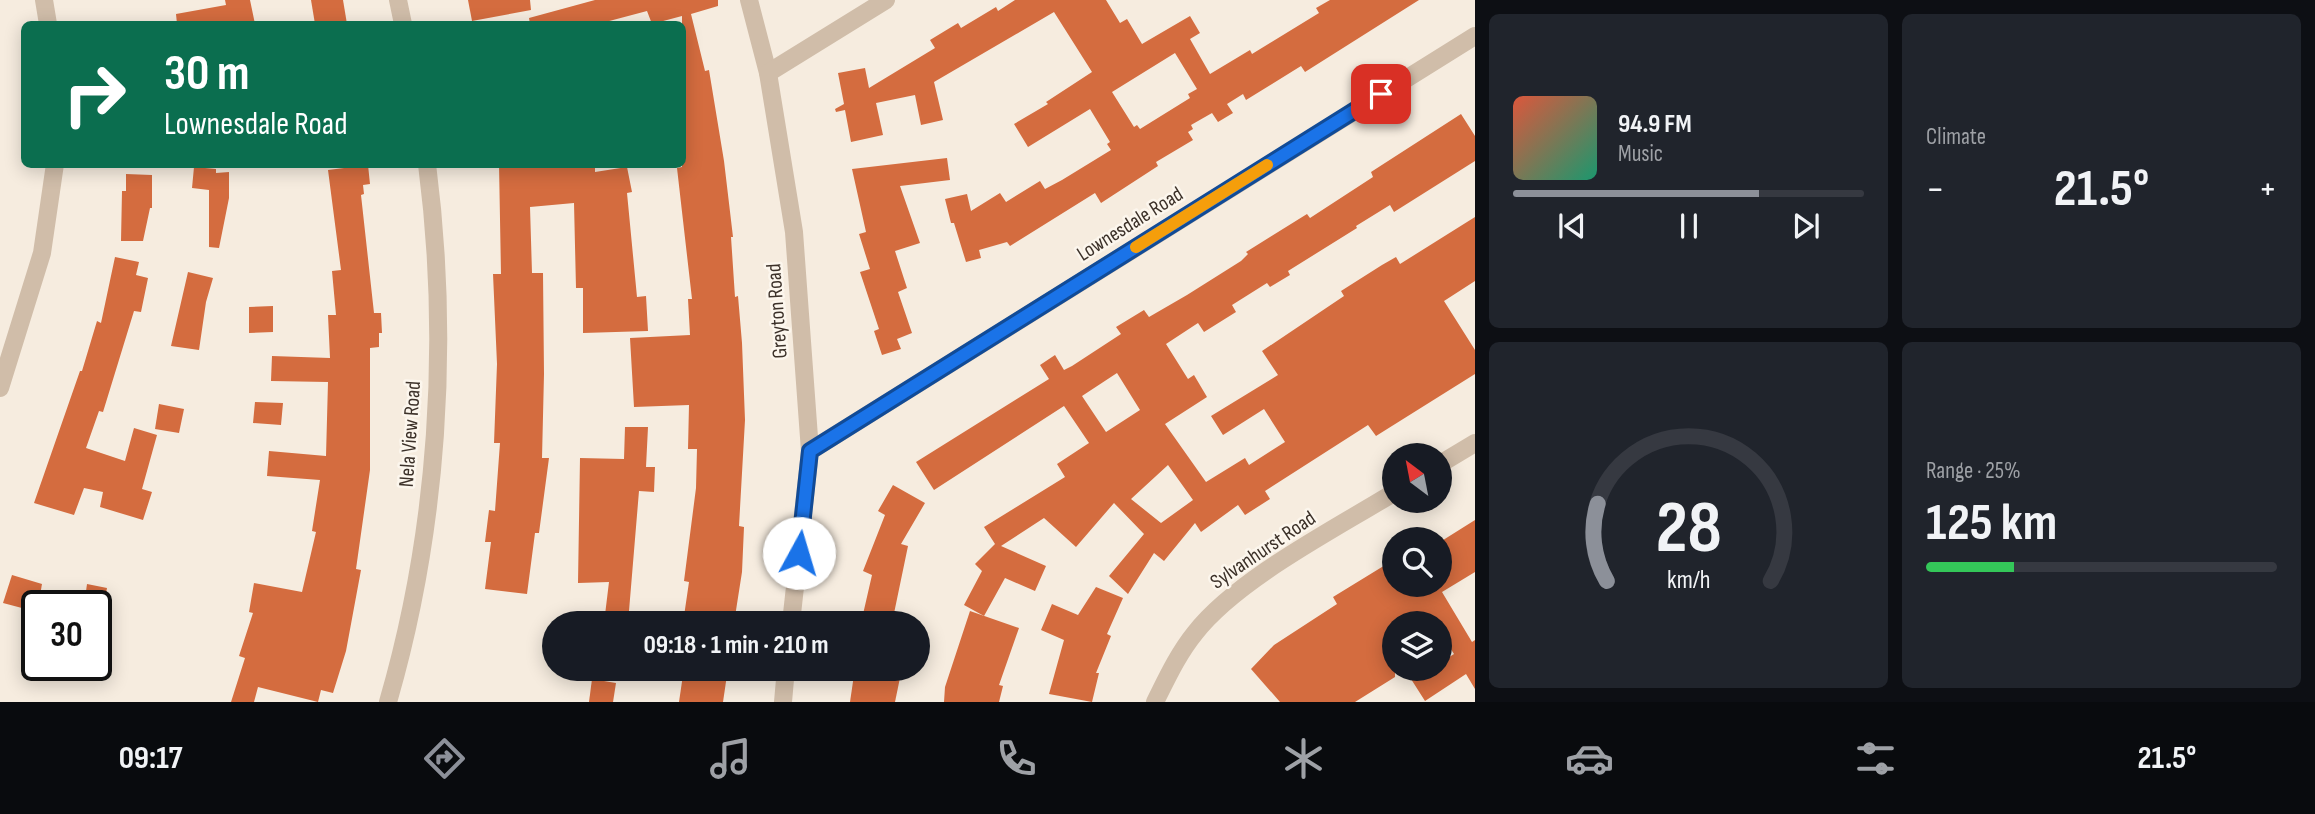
<!DOCTYPE html>
<meta charset="utf-8">
<style>
:root{--surface:#171b24;--page:#20242c;--text:#f1f3f6;--muted:#9ea1a6;--line:#363941;--accent:#8c9099}
body{margin:0;font-family:"Sofia Sans Condensed",sans-serif;background:var(--page);color:var(--text);height:100vh;display:flex;flex-direction:column;font-size:26px;white-space:nowrap}
*{box-sizing:border-box;margin:0}
p{font-size:23px;color:var(--muted)}
.icon{flex:none;width:38px;height:38px;fill:none;stroke:currentColor;stroke-width:2;stroke-linecap:round;stroke-linejoin:round}
.map{position:relative;flex:1;overflow:hidden}
.panel{display:flex;flex-direction:column;gap:14px;padding:14px;background:#0d0f14;width:840px}
.panel>*{flex:none}
.top-card{position:absolute;left:21px;top:21px;width:665px;height:147px;border-radius:10px;box-shadow:0 4px 18px #0003;background:#0b6e4f;color:#fff;overflow:hidden}
.needle{width:46px;rotate:328deg}
.controls{position:absolute;left:1382px;top:443px;display:grid;gap:14px}
.controls a{display:grid;place-items:center;width:70px;height:70px;border-radius:50%;background:var(--surface);box-shadow:0 4px 18px #0003;font-size:35px}
.speed{position:absolute;left:21px;top:590px;display:flex;gap:14px;font-size:35px;font-weight:700;text-align:center}
.speed>*{display:grid;place-content:center;width:91px;height:91px;border-radius:50%;background:var(--surface);box-shadow:0 4px 18px #0003;line-height:1}
.speed .limit{border:4px solid #111;border-radius:10px;background:#fff;color:#111}
.pin{position:absolute;display:grid;place-items:center;width:60px;height:60px;color:#fff;margin:-30px;border-radius:14px;box-shadow:0 4px 10px #0006}
.me{position:absolute;width:77px;margin:-38px;rotate:6deg;stroke-linejoin:round;filter:drop-shadow(0 0 5px #0008)}
.turn{display:flex;align-items:center;gap:24px;height:147px;padding:0 28px;font-size:32px}
.turn .icon{width:91px;height:91px;stroke-width:2.5}
.turn b{display:block;font-size:49px;line-height:60px}
.big{font-size:52px;font-weight:700;line-height:1.1}
.panel .widget{flex:1;display:flex;flex-direction:column;justify-content:center;gap:10px;min-width:0;padding:0 24px;border-radius:10px;background:var(--page)}
.panel .dial{align-items:center;gap:0}
.dial svg{height:182px;overflow:visible;fill:none;stroke:var(--line);stroke-width:7;stroke-linecap:round;text-anchor:middle}
.dial text{fill:var(--text);stroke:none}
.song{display:flex;align-items:center;gap:21px}
.cover{width:84px;height:84px;border-radius:10px;background:linear-gradient(135deg,hsl(10 70% 55%),hsl(160 70% 35%))}
.played{height:7px;border-radius:4px;background:linear-gradient(90deg,var(--accent) 70%,var(--line) 70%)}
.keys{display:flex;justify-content:space-around;direction:ltr}
.heat{display:flex;justify-content:space-between;align-items:center;font-size:38px;direction:ltr}
.charge{height:10px;border-radius:5px;background:linear-gradient(90deg,#34c759 25%,var(--line) 0)}
.panel .tiles{flex:1;display:grid;gap:14px;grid-template-columns:repeat(2,1fr)}
.trip{position:absolute;left:542px;top:611px;width:388px;height:70px;border-radius:35px;background:var(--surface);box-shadow:0 4px 18px #0003;font-weight:700;line-height:70px;text-align:center}
.tabs{display:flex;height:112px;justify-content:space-around;align-items:center;background:#090b0e;color:var(--muted)}
.tabs .icon{width:49px;height:49px}
.tabs .selected{color:var(--accent)}
.tabs b{font-size:32px;color:var(--text)}
main{display:flex;flex:1;min-height:0}
.map>svg:first-child{display:block}
.building{fill:#d46c3f;fill-rule:evenodd}
.lines{fill:none;stroke-linecap:round;stroke-linejoin:round}
.minor{stroke:#d0bda9;stroke-width:18}
.route-casing{stroke:#114b97;stroke-width:18}
.route{stroke:#1a73e8;stroke-width:12}
.slow{stroke:#f59e0b;stroke-width:12}
.labels{text-anchor:middle;dominant-baseline:central;stroke-width:5;stroke-linejoin:round;paint-order:stroke}
.street-label{font-size:21px;fill:#3c3129;stroke:#fcf6ed}
</style>
<main>
<div class="map">
<svg width="1475" height="702" viewBox="0 0 1475 702">
<rect width="100%" height="100%" fill="#f6ecdf"/>
<g class="building">
<polygon points="225,0 250,0 255,24 177,24 176,14 226,5"/>
<polygon points="311,0 343,0 347,24 315,24"/>
<polygon points="468,0 530,0 531,10 472,21"/>
<polygon points="595,0 718,0 718,6 691,14 705,71 709,70 724,161 733,237 731,237 735,297 738,296 742,343 745,420 739,526 744,527 742,572 734,623 683,623 689,582 684,581 696,488 697,449 688,449 689,405 634,407 630,338 690,335 688,299 692,299 677,168 682,167 682,16 652,24 647,11 598,24 530,24 529,18"/>
<path d="M1015,0H1106L1120,23L1127,19L1142,44L1190,16L1200,33L1190,39L1210,74L1250,50L1252,54L1319,13L1316,8L1330,0H1419L1305,72L1301,66L1246,100L1243,94L1227,104L1233,113L1218,122L1212,113L1191,125L1193,129L1188,132L1193,140L1156,162L1158,166L1101,203L1095,193L1010,246L1007,242L979,250L981,258L966,262L954,223H951L945,199L967,194L971,211L1000,193L1006,202L1040,181L1045,189L1062,180L1111,150L1107,144L1110,142L1090,109L1028,147L1014,124L1048,104L1046,102L1092,72L1054,12L934,82L943,120L921,125L915,95L876,103L883,135L851,142L845,110L836,112L835,109L844,104L838,73L865,68L869,88L935,48L930,40L958,23L961,28L996,7L998,11ZM1175,53L1197,89L1188,94L1190,98L1140,129L1137,125L1134,127L1112,92Z"/>
<path d="M1461,114L1475,136V161L1394,212L1390,205L1356,226L1357,228L1288,271L1290,275L1270,287L1267,283L1232,305L1236,312L1204,332L1198,323L1166,344L1188,379L1194,375L1207,397L1165,424L1206,482L1245,458L1249,465L1285,442L1264,409L1223,435L1211,416L1278,375L1262,351L1344,296L1341,291L1382,265L1396,257L1400,264L1475,217V281L1444,301L1475,350V374L1376,436L1368,425L1265,491L1270,499L1245,515L1238,505L1201,532L1195,523L1164,561L1154,553L1128,594L1109,576L1144,534L1114,503L1076,547L1044,518L1001,546L1046,566L1035,591L1005,578L984,616L964,605L982,571L975,564L995,544L984,527L1065,477L1057,464L1089,443L1064,406L934,490L916,462L1049,379L1040,365L1055,355L1064,370L1072,366L1121,334L1116,327L1144,310L1149,317L1187,295L1241,261L1248,254L1246,252L1307,214L1310,218L1373,177L1371,172ZM1117,373L1140,410L1106,432L1082,396ZM1168,465L1193,500L1161,523L1131,499Z"/>
<polygon points="947,158 950,180 900,186 920,243 895,251 907,288 898,292 912,333 897,339 901,349 882,355 874,331 879,329 860,272 870,269 859,234 866,232 852,169"/>
<polygon points="499,164 595,164 595,172 627,167 632,192 627,193 637,297 646,296 648,331 583,333 583,288 576,288 574,203 530,207 532,273 543,273 544,374 542,458 549,458 539,533 535,533 527,594 485,589 491,542 485,542 489,510 495,511 500,443 494,443 497,364 493,274 501,274"/>
<polygon points="368,165 370,184 363,185 364,194 361,195 374,313 381,313 382,333 379,333 379,347 370,348 370,470 356,569 361,570 346,651 333,693 321,690 318,702 258,687 254,702 231,702 245,658 239,656 253,613 249,612 254,583 302,592 316,532 312,531 320,480 267,476 269,451 326,456 328,382 271,381 272,356 330,358 328,315 336,315 332,271 341,270 328,170"/>
<polygon points="194,167 216,169 216,173 229,172 229,198 219,248 209,247 209,190 192,188"/>
<polygon points="126,174 152,175 152,208 150,208 143,241 121,241 122,191 126,191"/>
<polygon points="115,257 139,262 136,275 148,278 141,312 134,311 103,412 99,411 86,448 125,461 134,428 157,435 142,489 152,492 143,520 100,507 103,492 84,488 74,515 34,503 80,371 82,371 97,321 101,323"/>
<polygon points="188,272 213,278 206,302 199,350 171,346"/>
<polygon points="273,306 273,332 249,333 249,307"/>
<polygon points="255,402 283,403 281,425 253,423"/>
<polygon points="159,404 184,409 179,433 155,429"/>
<polygon points="625,427 648,427 646,467 655,467 654,492 639,491 628,623 604,623 609,582 578,583 580,458 624,459"/>
<polygon points="893,485 925,503 901,544 908,546 892,623 861,623 872,575 863,571 885,515 878,511"/>
<polygon points="1475,520 1475,572 1442,592 1472,642 1475,640 1475,689 1466,674 1425,701 1404,668 1440,668 1440,663 1454,654 1440,632 1440,623 1395,623 1395,677 1355,702 1280,702 1251,669 1274,645 1337,604 1333,597 1395,559 1395,584 1438,584 1440,589 1440,542"/>
<polygon points="12,575 42,584 37,612 3,603"/>
<polygon points="87,584 107,588 104,606 84,606"/>
<polygon points="1096,587 1123,598 1107,634 1111,636 1096,673 1099,673 1092,702 1049,694 1064,640 1041,630 1052,604 1078,615"/>
<polygon points="970,611 1019,628 999,685 1003,686 999,702 944,702 945,687"/>
<polygon points="684,668 728,668 723,702 679,702"/>
<polygon points="855,668 902,668 895,702 850,702"/>
<polygon points="592,679 616,683 613,702 589,702"/>
</g>
<g class="lines">
<g class="minor">
<polyline points="44,0 48,24"/>
<polyline points="398,0 403,24"/>
<polyline points="749,0 768,73 794,232 810,451 791,623"/>
<polyline points="768,73 886,0"/>
<polyline points="0,388 42,253 55,164"/>
<polyline points="810,451 1475,36"/>
<polyline points="1440,464 1475,443"/>
<path d="M388,702C438,530 450,342 427,164"/>
<polyline points="783,702 786,668"/>
<path d="M1155,702C1167,678 1178,654 1195,633C1237,579 1335,529 1395,492"/>
</g>
</g>
<g class="lines">
<g class="route-casing">
<polyline id="route" points="799,553 810,451 1381,94"/>
</g>
<use href="#route" class="route"/>
<polyline class="slow" points="1136,247 1267,165"/>
</g>
<g class="labels">
<g class="street-label">
<text transform="translate(1130 224) rotate(-32)">Lownesdale Road</text>
<text transform="translate(777 311) rotate(-94)">Greyton Road</text>
<text transform="translate(410 434) rotate(-86)">Nela View Road</text>
<text transform="translate(1263 550) rotate(-34)">Sylvanhurst Road</text>
</g>
</g>
</svg>
<div class="controls">
<a><svg class="needle" viewBox="-14 -14 28 28"><path d="M0-13l5 13h-10z" fill="#e53935"/><path d="M0 13l5-13h-10z" fill="#9ea1a6"/></svg></a>
<a><svg class="icon" aria-label="search" viewBox="0 0 24 24"><circle cx="10" cy="10" r="6"/><path d="M15 15l6 6"/></svg></a>
<a><svg class="icon" aria-label="layers" viewBox="0 0 24 24"><path d="M12 4l9 5-9 5-9-5zM3 14l9 5 9-5"/></svg></a>
</div>
<div class="speed"><div class="limit">30</div></div>
<div class="pin" style="left:1381px;top:94px;background:#d93025"><svg class="icon" aria-label="arrive" viewBox="0 0 24 24"><path d="M6 21V4h12l-3 4 3 4H6"/></svg></div>
<svg class="me" style="left:799px;top:553px" viewBox="-20 -20 40 40"><circle r="19" fill="#fff"/><path d="M0-13L10 11 0 6-10 11z" fill="#1a73e8"/></svg>
<div class="trip">09:18 · 1 min · 210 m</div>
<div class="top-card">
<div class="turn"><svg class="icon" aria-label="right" viewBox="0 0 24 24"><path d="M7 20v-9h11M14 6l5 5-5 5"/></svg><div><b>30 m</b>Lownesdale Road</div></div>
</div>
</div>
<section class="panel">
<div class="tiles">
<div class="widget">
<div class="song"><i class="cover"></i><div><b>94.9 FM</b><p>Music</p></div></div>
<div class="played"></div>
<div class="keys"><svg class="icon" aria-label="previous" viewBox="0 0 24 24"><path d="M18 5L8 12l10 7zM5 5v14"/></svg><svg class="icon" aria-label="pause" viewBox="0 0 24 24"><path d="M8 5v14M16 5v14"/></svg><svg class="icon" aria-label="next" viewBox="0 0 24 24"><path d="M6 5l10 7-10 7zM19 5v14"/></svg></div>
</div>
<div class="widget"><p>Climate</p>
<div class="heat"><a>−</a><b class="big">21.5°</b><a>+</a></div>
</div>
<div class="widget dial"><svg viewBox="0 0 100 80">
<path d="M14 69A42 42 0 1 1 86 69"/>
<path d="M14 69A42 42 0 0 1 10 35" stroke="#8c9099"/>
<text x="50" y="56" font-size="32" font-weight="700">28</text>
<text x="50" y="72" font-size="11">km/h</text>
</svg></div>
<div class="widget"><p>Range · 25%</p><b class="big">125 km</b><div class="charge"></div></div>
</div>
</section>
</main>
<nav class="tabs">
<b>09:17</b>
<svg class="icon selected" aria-label="directions" viewBox="0 0 24 24"><path d="M12 3l9 9-9 9-9-9zM9 14v-3h6M13 9l2 2-2 2"/></svg>
<svg class="icon" aria-label="music" viewBox="0 0 24 24"><path d="M9 18V5l10-2v13"/><circle cx="6" cy="18" r="3"/><circle cx="16" cy="16" r="3"/></svg>
<svg class="icon" aria-label="phone" viewBox="0 0 24 24"><path d="M5 4h4l2 5-3 2q2 4 5 5l2-3 5 2v4C11 20 4 13 5 4z"/></svg>
<svg class="icon" aria-label="climate" viewBox="0 0 24 24"><path d="M12 3v18M4 7l16 10M4 17L20 7"/></svg>
<svg class="icon" aria-label="car" viewBox="0 0 24 24"><path d="M5 17H2v-5l4-1 3-4h7l3 4 3 1v5h-3M9 17h6M6 11h13"/><circle cx="7" cy="17" r="2"/><circle cx="17" cy="17" r="2"/></svg>
<svg class="icon" aria-label="filters" viewBox="0 0 24 24"><path d="M4 7h16M4 17h16"/><circle cx="9" cy="7" r="2"/><circle cx="15" cy="17" r="2"/></svg>
<b>21.5°</b>
</nav>
